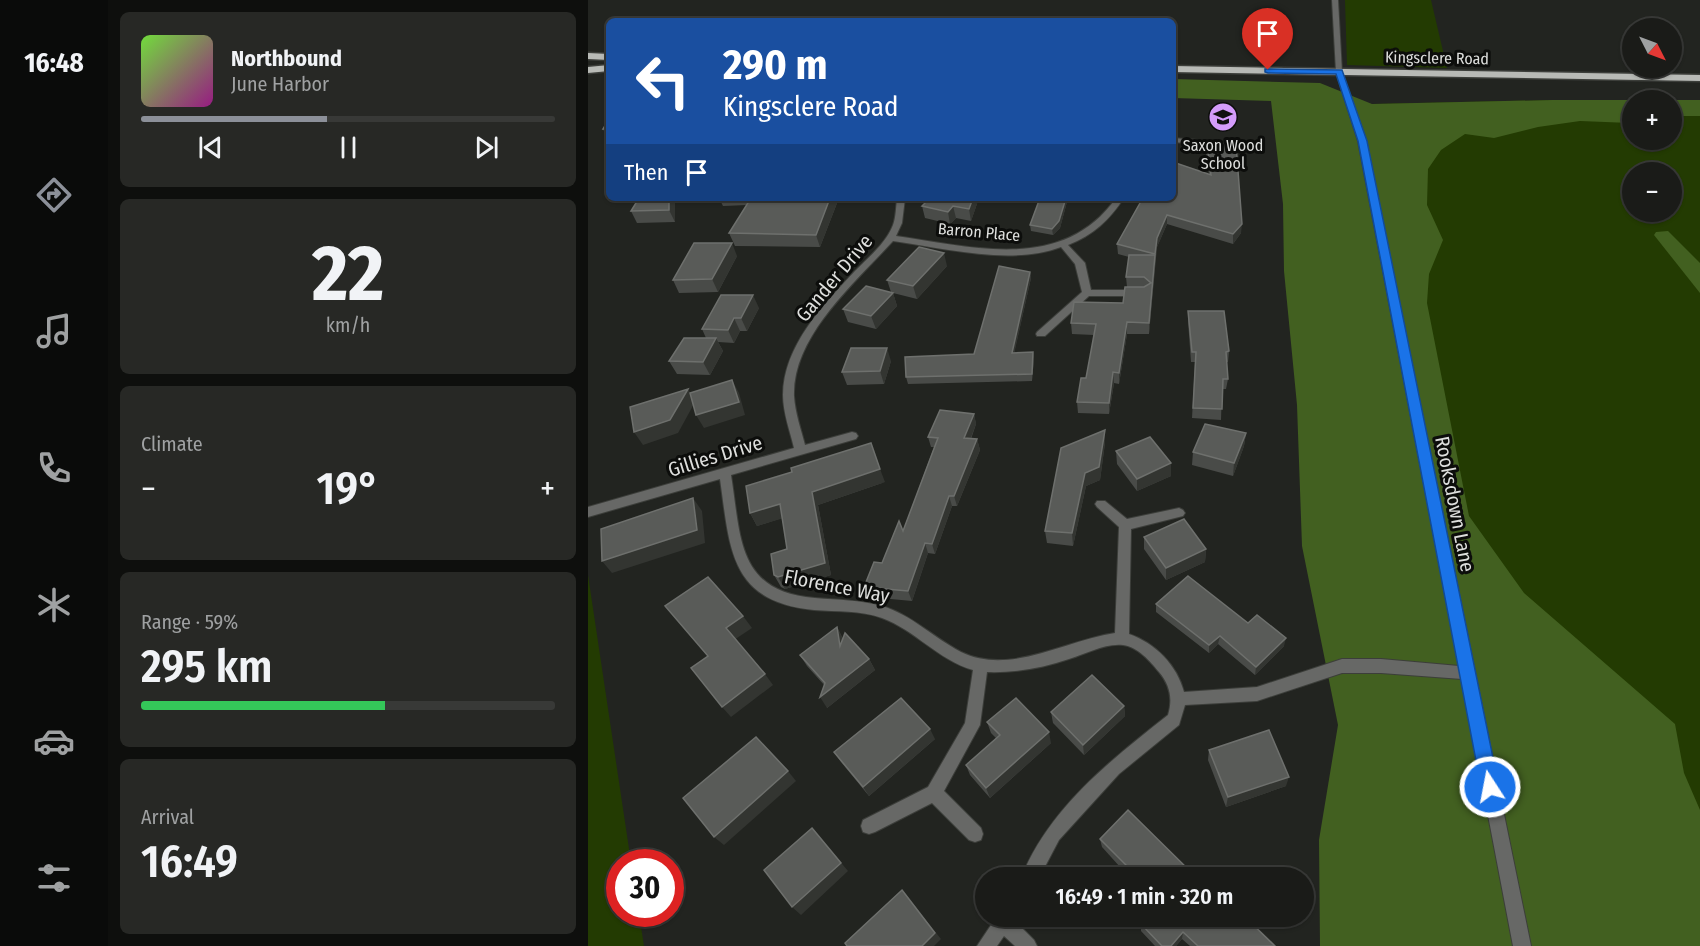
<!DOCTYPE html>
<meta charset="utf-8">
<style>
:root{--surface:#1a1b18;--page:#272825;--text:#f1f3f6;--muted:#9fa1a2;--line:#383937;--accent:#8c9099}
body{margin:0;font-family:"Fira Sans Condensed",sans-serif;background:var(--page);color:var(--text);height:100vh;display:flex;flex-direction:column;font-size:22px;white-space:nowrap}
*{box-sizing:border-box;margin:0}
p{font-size:20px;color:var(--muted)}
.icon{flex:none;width:33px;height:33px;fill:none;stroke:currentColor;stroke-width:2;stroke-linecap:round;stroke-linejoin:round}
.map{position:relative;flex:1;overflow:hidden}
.details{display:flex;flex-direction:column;gap:12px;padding:12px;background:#0e0f0d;width:480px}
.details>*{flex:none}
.banner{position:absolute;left:18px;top:18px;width:570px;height:183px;border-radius:9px;box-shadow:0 2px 4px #0004,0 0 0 2px var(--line);background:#1a4fa0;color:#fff;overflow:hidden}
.needle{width:39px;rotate:132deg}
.fabs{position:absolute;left:1034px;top:18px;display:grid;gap:12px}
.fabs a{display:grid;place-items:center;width:60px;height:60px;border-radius:50%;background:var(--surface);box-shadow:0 2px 4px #0004,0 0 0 2px var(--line);font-size:30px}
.speed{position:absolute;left:18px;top:849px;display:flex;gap:12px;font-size:30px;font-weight:700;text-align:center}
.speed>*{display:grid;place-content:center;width:78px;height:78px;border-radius:50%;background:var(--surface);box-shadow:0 2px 4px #0004,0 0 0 2px var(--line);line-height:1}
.speed .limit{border:9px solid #d22;background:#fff;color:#111}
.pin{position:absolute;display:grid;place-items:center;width:51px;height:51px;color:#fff;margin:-62px -26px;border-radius:50% 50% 50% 0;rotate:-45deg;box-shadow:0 0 6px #0007}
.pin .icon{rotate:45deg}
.me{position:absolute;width:66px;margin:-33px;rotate:349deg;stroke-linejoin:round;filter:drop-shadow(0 0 4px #0008)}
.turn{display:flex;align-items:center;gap:21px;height:126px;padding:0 18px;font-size:27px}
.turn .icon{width:78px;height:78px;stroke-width:2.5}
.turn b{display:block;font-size:42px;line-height:51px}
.then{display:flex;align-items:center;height:57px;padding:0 18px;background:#0003;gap:12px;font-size:22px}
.big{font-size:45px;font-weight:600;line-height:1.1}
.details .widget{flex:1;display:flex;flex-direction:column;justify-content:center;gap:9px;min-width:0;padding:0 21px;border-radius:9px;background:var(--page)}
.details .dial{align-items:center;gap:0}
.dial b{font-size:78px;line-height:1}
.song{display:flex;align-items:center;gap:18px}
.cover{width:72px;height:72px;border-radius:9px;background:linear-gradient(135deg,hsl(100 70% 55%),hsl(310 70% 35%))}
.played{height:6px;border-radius:3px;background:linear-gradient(90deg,var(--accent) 45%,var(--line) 45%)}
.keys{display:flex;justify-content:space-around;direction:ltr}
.heat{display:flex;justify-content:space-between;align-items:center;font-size:33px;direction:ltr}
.charge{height:9px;border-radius:4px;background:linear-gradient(90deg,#34c759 59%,var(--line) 0)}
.trip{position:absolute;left:387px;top:867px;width:339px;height:60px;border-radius:30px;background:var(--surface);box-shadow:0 2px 4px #0004,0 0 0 2px var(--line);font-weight:600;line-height:60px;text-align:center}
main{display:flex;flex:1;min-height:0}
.dock{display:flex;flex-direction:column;width:108px;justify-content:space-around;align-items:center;background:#0a0b0a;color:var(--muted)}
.dock .icon{width:42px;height:42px}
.dock .active{color:var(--accent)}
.dock b{font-size:27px;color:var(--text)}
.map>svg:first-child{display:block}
.green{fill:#233b02;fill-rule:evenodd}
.forest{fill:#426020}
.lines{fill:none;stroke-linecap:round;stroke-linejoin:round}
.minor-casing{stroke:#3c3e3a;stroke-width:2}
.tertiary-casing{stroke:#3c3e3a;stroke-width:2}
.trunk-casing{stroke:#3c3e3a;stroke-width:3}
.minor{fill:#676866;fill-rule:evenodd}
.tertiary{fill:#676866;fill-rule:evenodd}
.trunk{fill:#b8bab6;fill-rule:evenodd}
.wall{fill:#494b48}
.shaded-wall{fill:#333531}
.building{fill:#595b58;stroke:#6e706d;stroke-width:1.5}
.route{fill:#1a73e8;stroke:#114b97;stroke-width:1.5}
.labels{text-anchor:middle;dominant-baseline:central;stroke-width:6;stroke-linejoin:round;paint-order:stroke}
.far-street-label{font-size:16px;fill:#dedfdd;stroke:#0c0d0b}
.far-poi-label{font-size:16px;fill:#dedfdd;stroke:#0c0d0b}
.street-label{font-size:20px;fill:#dedfdd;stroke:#0c0d0b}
</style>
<main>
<nav class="dock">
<b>16:48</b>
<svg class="icon active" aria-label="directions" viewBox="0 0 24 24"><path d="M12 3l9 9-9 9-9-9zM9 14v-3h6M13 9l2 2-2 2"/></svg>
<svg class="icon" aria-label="music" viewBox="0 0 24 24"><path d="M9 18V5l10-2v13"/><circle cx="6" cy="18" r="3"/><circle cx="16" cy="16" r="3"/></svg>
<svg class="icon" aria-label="phone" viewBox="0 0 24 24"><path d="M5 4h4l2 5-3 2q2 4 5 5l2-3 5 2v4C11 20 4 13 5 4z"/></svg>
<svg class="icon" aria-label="climate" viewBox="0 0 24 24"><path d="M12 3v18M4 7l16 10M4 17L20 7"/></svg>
<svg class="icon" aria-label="car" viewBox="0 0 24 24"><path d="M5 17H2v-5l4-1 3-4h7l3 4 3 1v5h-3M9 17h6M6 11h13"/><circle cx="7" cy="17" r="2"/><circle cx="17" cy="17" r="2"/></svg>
<svg class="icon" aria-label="filters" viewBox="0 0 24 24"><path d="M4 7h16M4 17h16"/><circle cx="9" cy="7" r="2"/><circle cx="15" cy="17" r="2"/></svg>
</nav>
<section class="details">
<div class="widget">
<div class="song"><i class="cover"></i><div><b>Northbound</b><p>June Harbor</p></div></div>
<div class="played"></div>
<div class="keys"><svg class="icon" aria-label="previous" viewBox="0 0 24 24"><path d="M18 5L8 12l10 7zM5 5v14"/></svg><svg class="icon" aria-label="pause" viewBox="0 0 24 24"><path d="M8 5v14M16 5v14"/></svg><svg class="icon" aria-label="next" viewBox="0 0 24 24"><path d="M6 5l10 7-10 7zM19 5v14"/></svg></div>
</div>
<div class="widget dial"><b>22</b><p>km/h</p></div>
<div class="widget"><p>Climate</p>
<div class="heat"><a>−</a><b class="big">19°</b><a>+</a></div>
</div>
<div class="widget"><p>Range · 59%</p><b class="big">295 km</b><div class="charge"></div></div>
<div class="widget"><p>Arrival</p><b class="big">16:49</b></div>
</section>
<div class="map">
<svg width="1112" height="946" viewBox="0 0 1112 946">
<rect width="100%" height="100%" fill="#222420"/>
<g class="green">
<polygon points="757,0 843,0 859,68 759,65"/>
<path d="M965,100H1112V946H963L784,104ZM1044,100H1083V140H1044ZM1044,172H1083V212H1044Z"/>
<polygon points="0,575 43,862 32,862 32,914 51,914 56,946 0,946"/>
</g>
<g class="forest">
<polygon points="585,79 732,83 784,104 965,100 1112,100 1112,116 1083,116 1083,100 1044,100 1042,123 992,121 950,127 906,138 877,134 853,150 840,169 839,205 855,240 841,274 839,303 881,516 936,593 1087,724 1096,773 1112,810 1112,946 732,946 731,840 750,725 714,546 709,405 696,271 695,204 683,101 585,98"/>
<polygon points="1080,231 1112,263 1112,293 1066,235 1068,232"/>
</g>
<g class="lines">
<g class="minor-casing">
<g id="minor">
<path d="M751,70L754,72L778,141L943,946H925L874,679L793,673H754L669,701L597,705L591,725L531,774L471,840L451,878H433C461,808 523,760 580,715C585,699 582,685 571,672C562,661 550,647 535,645C517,643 498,654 481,659C455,668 427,673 399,672L392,725L356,791L393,828L395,834L393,840L387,842L381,840L344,803L287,832L281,834L275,832L273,826L275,820L340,787L377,723L385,670C350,660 327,630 294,618C272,610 249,612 226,610C141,602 142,548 132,479L0,517V507L206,448C202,431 195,413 195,395C195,346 236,304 267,271C281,257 298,243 305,225C308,217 308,207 309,198H317L314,223L308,236C385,247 475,273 528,198H536C521,220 506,235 480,245L497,263L503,290H552L557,293L552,296H501L457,336H449L448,334L449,332L494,292L487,264L473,247C423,266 356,248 305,241C268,282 204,336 206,396C207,413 213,429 217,445L264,432L268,433L270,436L268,439L143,475C153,538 149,592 227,598C250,600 272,600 294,606C324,615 346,638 373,652C422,676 478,640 527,633L531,527L509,507L507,504L509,501H517L539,519L591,508L595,510L597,513L595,516L543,529L541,634C567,643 589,665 596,692L669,687L754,659H793L871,666L770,141L748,72Z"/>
<polygon points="585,138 633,142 637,144 633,146 585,142"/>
<polygon points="409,916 429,916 427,921 446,940 449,946 427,946 416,936 409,946 389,946"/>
</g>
</g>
<g class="tertiary-casing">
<polygon id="tertiary" points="744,0 750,0 754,72 751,74 748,72"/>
</g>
<g class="trunk-casing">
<g id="trunk">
<polygon points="0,53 21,54 21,60 0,59"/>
<polygon points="21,65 21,71 0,73 0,67"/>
<polygon points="585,66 1112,75 1112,81 585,72"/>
</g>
</g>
<use href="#minor" class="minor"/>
<use href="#tertiary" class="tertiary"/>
<use href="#trunk" class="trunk"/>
</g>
<g class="wall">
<polygon points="21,119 21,141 15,129"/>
<polygon points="619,144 653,233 645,244 579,224 569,247 561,334 539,334 531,384 526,383 521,414 490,413 489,402 498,378 506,335 484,334 483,323 535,303 539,287 538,277 541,257 530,254 529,244 621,174 618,153"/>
<polygon points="51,198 87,198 87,222 49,223 43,211"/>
<polygon points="131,198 251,198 232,247 147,246 141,233 159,205 135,206"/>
<polygon points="391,198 383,221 368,218 362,224 337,218 334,206"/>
<polygon points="452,198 480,198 472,228 465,235 443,231 442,225"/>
<polygon points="149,256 130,292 91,293 85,280"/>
<polygon points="359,266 329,299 305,293 309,306 288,329 260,322 255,309 303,292 299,280"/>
<polygon points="442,272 443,278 426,353 445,352 446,359 444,381 320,384 318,377 386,354"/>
<polygon points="171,308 159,331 152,331 146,343 130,342 135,351 122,375 89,374 81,361 118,338 114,329"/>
<polygon points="600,311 641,351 640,362 638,362 640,379 638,389 634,389 633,420 604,418 607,362 603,362 600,321"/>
<polygon points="303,361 296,384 259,385 254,372"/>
<polygon points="386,414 388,424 383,439 389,439 392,450 369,506 364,506 347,554 340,553 324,601 281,597 276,587 294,563 315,531 346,447 343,447 340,437"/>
<polygon points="517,430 517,443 512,480 498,486 485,546 459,543 457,531"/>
<polygon points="658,433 656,446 645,476 604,465 605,452"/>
<polygon points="528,451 583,476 549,491 529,464"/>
<polygon points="297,482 230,505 243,575 197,589 193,587 186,575 199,549 194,518 169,526 162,513"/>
<polygon points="556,537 618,549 617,562 578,580 556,549"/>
<polygon points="568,604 660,623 696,646 667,675 630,644 621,653 568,612"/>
<polygon points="249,627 255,639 281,659 287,670 239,708 237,686 219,666 212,655"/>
<polygon points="536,706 537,716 496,755 465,723 463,712"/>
<polygon points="399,722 463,743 402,798 382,775 378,765 408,738 403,733"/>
<polygon points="347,739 281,796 253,762 246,752"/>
<polygon points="621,750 698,786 638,807 620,760"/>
<polygon points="512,839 603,872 602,878 542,878 514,847"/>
<polygon points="631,922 687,946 602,946 594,939 588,946 567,946 553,931 553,924"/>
</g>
<g class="shaded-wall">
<polygon points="81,198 87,198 87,222 81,210"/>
<polygon points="242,198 251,198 232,247 228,235"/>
<polygon points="385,198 391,198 383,221 381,209"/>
<polygon points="478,198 480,198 472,228 465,235 464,229"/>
<polygon points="365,206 368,218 362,224 360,212"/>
<polygon points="579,215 579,224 569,247 567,263 569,238"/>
<polygon points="654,224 653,233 645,244 645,234"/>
<polygon points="144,243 149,256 130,292 124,279"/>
<polygon points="356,253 359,266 329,299 325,286"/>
<polygon points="567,255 567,266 561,334 561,323"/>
<polygon points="442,272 443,278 425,359 424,353"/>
<polygon points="305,293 309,306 288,329 283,316"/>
<polygon points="165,295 171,308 159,331 153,318"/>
<polygon points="146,318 152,331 146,343 140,330"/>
<polygon points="539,322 539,334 531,384 531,373"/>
<polygon points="128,338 135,351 122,375 115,362"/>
<polygon points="299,348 303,361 296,384 292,371"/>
<polygon points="445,352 446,359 444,381 444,374"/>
<polygon points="525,372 526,383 521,414 521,403"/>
<polygon points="144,380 151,393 157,415 116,428 108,415"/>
<polygon points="100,389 107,402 90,433 55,445 46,432"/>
<polygon points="386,414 388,424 379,448 376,438"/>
<polygon points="517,430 517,443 512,480 498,486 485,546 484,533 497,473"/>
<polygon points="658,433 656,446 645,476 646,463"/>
<polygon points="389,439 392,450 369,506 366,496"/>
<polygon points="583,463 583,476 549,491 549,479"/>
<polygon points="292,469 297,482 230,505 243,575 197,589 190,577 224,492"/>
<polygon points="361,496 364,506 347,554 344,544"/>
<polygon points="105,498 114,511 117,543 24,573 14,561"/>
<polygon points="192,504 199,517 169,526 162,513"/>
<polygon points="337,543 340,553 324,601 320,591"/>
<polygon points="618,549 617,562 578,580 578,568"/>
<polygon points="155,616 164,628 146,640 138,628"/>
<polygon points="249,627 255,639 252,646"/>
<polygon points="632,636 630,644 621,653 621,645"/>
<polygon points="698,638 696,646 667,675 668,667"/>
<polygon points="281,659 287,670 239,708 232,697"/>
<polygon points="177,674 185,685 143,717 134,707"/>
<polygon points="536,706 537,716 496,755 495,745"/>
<polygon points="342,729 347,739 281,796 275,787"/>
<polygon points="461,732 463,743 402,798 398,788"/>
<polygon points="200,771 208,781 136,845 126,837"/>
<polygon points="701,777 698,786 638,807 640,797"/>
<polygon points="224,828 260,871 213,915 204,907"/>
<polygon points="320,898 353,939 346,946 334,946"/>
<polygon points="595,932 594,939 588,946 583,946"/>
</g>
<g class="building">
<polygon points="21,119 21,129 15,129"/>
<polygon points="619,144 648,144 654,224 645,234 579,215 569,238 567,254 529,244 552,203 553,198 585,198 585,162 623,175"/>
<polygon points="51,198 81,198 81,210 43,211"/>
<polygon points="163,198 242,198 228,235 141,233"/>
<polygon points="342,198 385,198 381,209 365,206 360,212 334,206"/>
<polygon points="452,198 478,198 471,221 464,229 442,225"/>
<polygon points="106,243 144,243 124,279 85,280"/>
<polygon points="331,247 356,253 325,286 299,280"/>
<polygon points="541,255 567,255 561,323 539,322 531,373 525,372 521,403 489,402 493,378 498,378 508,324 483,323 486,302 535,303 537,287 556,287 563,283 556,277 538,277"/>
<polygon points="411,266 442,272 424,353 445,352 444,374 318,377 317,357 386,354"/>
<polygon points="278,286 305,293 283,316 255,309"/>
<polygon points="133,295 165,295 153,318 146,318 140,330 114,329"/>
<polygon points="600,311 636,311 641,351 638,352 640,379 635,379 634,409 605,408 608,352 604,352"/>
<polygon points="96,338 128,338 115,362 81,361"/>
<polygon points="263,348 299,348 292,371 254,372"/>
<polygon points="144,380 151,402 108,415 102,393"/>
<polygon points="100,389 82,420 46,432 42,407"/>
<polygon points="352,410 386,414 376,438 389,439 366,496 361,496 344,544 337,543 320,591 276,587 286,562 294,563 311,521 315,531 350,438 340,437"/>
<polygon points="617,424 658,433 646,463 605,452"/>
<polygon points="517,430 511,467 497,473 484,533 457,531 473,448"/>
<polygon points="562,437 583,463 549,479 528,451"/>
<polygon points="283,443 292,469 224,492 237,563 190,577 186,575 183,554 199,549 192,504 162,513 158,486 204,472 203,468"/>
<polygon points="105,498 109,530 14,561 13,529"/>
<polygon points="596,519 618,549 578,568 556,537"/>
<polygon points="600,576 660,623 669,615 698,638 668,667 632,636 621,645 568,604"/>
<polygon points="120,577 155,616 138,628 177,674 134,707 103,668 120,656 77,606"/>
<polygon points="249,627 252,646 257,633 281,659 232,697 237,683 212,655"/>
<polygon points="504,675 536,706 495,745 463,712"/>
<polygon points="313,698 342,729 275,787 246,752"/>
<polygon points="428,698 461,732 398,788 378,765 412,735 399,722"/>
<polygon points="681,730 701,777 640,797 621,750"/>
<polygon points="168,737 200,771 126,837 95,798"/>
<polygon points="540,810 603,872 599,878 546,878 548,875 512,839"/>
<polygon points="224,828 253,863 204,907 176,870"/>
<polygon points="314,890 347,933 334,946 259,946 257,943"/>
<polygon points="560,916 625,916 631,922 636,916 656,916 687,946 610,946 595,932 583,946 574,946 553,924"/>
</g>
<polygon class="route" points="677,69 754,70 779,141 911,787 908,793 902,796 895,793 893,787 770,141 748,74 680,73 677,72"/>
<defs>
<g id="school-disc" transform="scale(1.5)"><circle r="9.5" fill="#d49cfb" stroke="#0c0d0b"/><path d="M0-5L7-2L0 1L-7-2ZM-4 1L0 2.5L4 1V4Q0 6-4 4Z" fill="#111"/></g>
</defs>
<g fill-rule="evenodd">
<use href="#school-disc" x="635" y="117"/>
</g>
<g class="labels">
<g class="far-street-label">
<text transform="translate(849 58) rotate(1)">Kingsclere Road</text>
<text transform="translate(391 232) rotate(5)">Barron Place</text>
</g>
<g class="far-poi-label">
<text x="635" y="145">Saxon Wood<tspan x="635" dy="18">School</tspan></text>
</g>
<g class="street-label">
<text transform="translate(246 278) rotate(-50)">Gander Drive</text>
<text transform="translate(127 456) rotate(-17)">Gillies Drive</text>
<text transform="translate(867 504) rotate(79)">Rooksdown Lane</text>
<text transform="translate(249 586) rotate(11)">Florence Way</text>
</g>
</g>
</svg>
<div class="fabs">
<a><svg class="needle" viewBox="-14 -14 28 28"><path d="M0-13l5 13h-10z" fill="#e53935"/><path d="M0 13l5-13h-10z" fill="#9fa1a2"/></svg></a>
<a>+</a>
<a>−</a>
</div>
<div class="speed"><div class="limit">30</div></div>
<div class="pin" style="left:680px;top:70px;background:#d93025"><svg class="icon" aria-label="arrive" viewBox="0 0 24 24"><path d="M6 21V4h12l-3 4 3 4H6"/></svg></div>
<svg class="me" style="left:902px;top:787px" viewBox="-20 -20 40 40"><circle r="17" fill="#1a73e8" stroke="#fff" stroke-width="3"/><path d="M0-11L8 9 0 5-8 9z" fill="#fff"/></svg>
<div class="trip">16:49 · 1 min · 320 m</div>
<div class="banner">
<div class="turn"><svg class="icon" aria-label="left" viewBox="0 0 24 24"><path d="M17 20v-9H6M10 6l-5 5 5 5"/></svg><div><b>290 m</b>Kingsclere Road</div></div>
<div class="then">Then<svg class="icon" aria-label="arrive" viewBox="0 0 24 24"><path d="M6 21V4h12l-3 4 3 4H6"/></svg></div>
</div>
</div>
</main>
